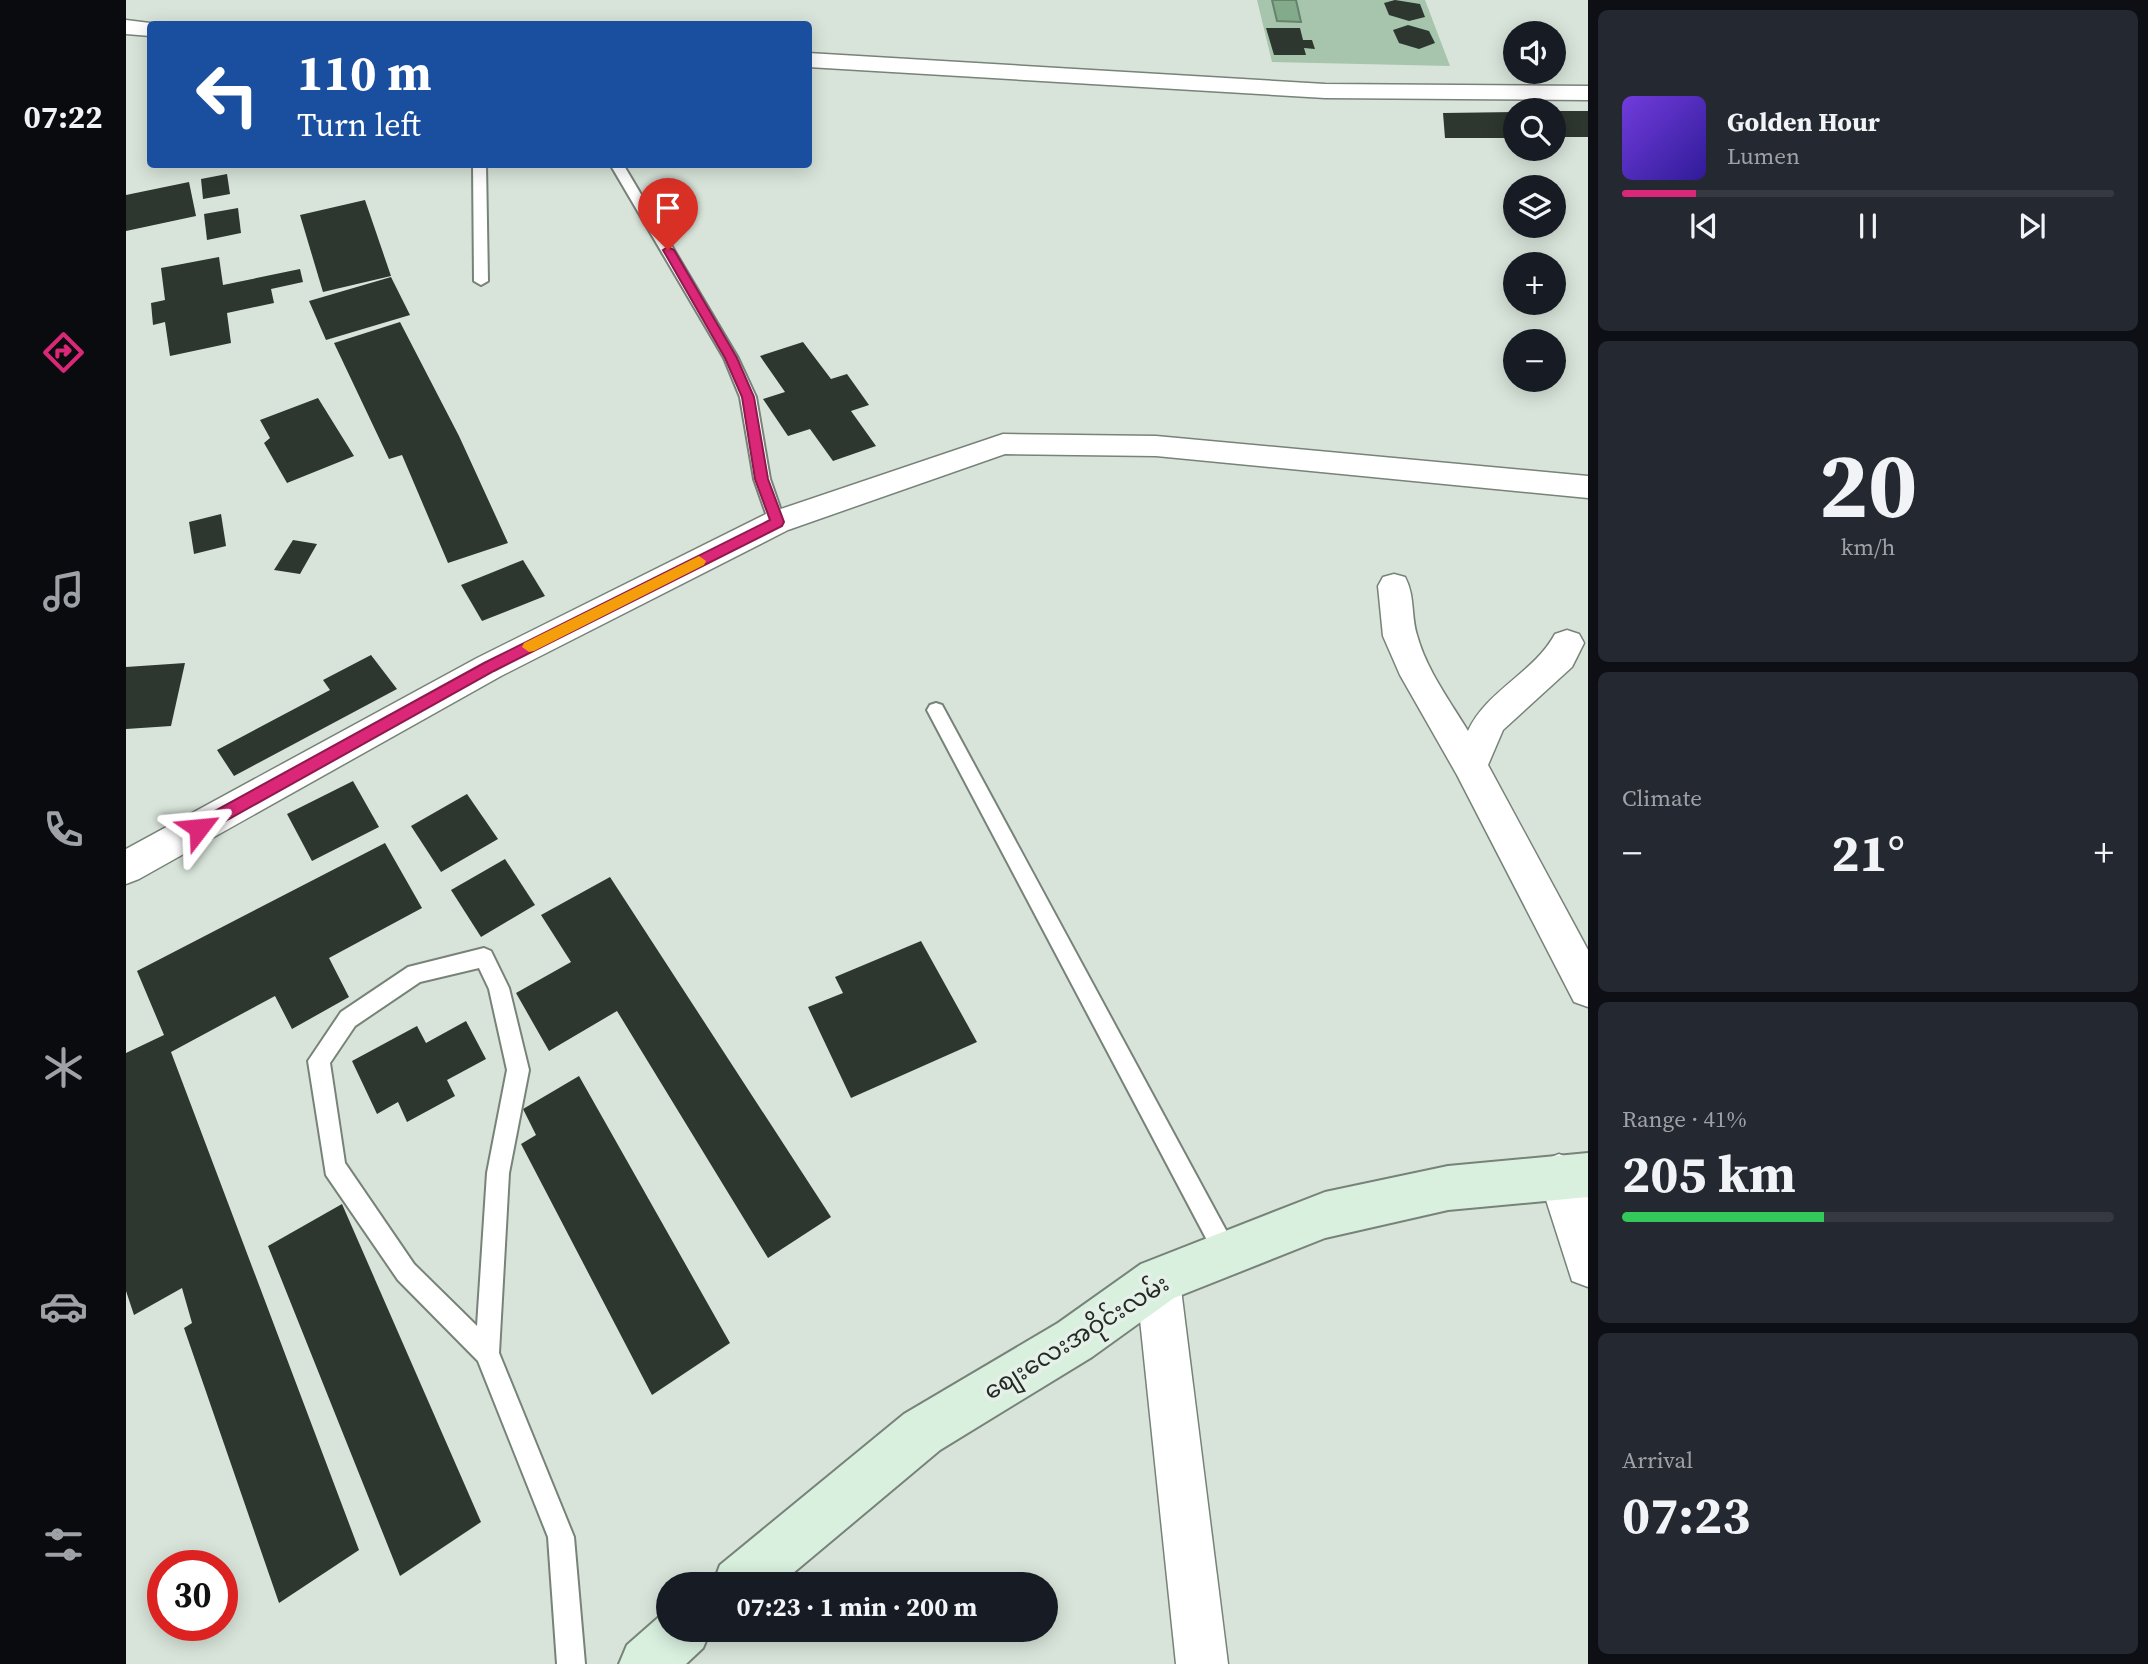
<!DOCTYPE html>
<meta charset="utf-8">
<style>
:root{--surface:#171b24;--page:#242831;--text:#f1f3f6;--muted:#9ea1a6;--line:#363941;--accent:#db2777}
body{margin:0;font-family:"Source Serif 4","Noto Sans Myanmar",serif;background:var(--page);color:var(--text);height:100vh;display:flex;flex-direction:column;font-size:26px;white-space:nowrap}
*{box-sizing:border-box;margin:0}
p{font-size:23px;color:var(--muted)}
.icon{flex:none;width:38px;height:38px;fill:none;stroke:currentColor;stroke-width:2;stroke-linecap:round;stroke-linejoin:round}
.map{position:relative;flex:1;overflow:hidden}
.panel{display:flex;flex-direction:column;gap:10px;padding:10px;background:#0d0f14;width:560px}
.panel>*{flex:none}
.guide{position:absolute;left:21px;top:21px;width:665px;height:147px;border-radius:7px;box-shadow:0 4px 18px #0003;background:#1a4fa0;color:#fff;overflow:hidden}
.controls{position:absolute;left:1377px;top:21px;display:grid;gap:14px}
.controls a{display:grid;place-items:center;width:63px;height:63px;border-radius:50%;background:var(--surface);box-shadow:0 4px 18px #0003;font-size:35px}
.speed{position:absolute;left:21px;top:1550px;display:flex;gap:14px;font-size:35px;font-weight:700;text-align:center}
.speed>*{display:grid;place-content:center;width:91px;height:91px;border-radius:50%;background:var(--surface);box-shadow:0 4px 18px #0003;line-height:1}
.speed .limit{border:10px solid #d22;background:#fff;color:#111}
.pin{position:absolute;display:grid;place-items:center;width:60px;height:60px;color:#fff;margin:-72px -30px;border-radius:50% 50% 50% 0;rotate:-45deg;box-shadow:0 0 7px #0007}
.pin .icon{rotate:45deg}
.me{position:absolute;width:77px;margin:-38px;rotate:61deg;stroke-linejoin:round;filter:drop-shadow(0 0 5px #0008)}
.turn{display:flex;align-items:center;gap:24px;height:147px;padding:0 35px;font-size:32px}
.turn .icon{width:91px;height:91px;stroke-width:2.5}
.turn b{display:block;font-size:49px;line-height:60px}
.big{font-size:52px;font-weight:700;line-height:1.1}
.panel .widget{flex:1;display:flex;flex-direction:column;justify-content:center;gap:10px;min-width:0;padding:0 24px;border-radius:10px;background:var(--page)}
.panel .dial{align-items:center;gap:0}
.dial b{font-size:91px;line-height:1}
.song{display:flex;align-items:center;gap:21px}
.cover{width:84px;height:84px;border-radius:10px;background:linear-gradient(135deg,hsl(260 70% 55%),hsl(250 70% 35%))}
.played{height:7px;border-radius:4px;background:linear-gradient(90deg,var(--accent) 15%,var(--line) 15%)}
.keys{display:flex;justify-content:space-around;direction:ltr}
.heat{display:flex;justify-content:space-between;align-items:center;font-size:38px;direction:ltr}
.charge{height:10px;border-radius:5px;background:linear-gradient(90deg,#34c759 41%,var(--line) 0)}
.trip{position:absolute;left:530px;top:1572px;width:402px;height:70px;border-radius:35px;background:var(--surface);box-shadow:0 4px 18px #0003;font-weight:700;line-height:70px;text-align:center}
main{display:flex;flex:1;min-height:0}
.tab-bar{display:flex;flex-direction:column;width:126px;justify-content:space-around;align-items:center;background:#090b0e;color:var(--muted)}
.tab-bar .icon{width:49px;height:49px}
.tab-bar .on{color:var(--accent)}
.tab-bar b{font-size:32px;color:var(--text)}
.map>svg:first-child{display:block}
.green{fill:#a6c5ac}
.water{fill:#82aa8b;stroke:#66846d;stroke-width:2}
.building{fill:#2d362f}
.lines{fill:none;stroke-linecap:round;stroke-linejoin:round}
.lane-casing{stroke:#778279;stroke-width:4}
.street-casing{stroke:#778279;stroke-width:3}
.secondary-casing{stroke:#778279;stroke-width:4}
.lane{fill:#fff;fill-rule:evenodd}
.street{fill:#fff;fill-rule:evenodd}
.secondary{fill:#d9f0df;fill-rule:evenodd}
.route{fill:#db2777;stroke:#8e194d;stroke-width:2}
.slow{fill:#f59e0b}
.labels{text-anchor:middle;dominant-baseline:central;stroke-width:7;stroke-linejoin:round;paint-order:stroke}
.near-street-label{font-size:24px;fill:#252a26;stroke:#e5f1e8}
</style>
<main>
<nav class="tab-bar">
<b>07:22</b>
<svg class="icon on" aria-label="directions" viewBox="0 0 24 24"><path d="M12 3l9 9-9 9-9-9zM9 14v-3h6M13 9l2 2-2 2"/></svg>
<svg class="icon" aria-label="music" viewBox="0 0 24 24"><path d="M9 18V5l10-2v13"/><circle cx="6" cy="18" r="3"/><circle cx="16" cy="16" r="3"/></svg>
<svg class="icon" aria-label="phone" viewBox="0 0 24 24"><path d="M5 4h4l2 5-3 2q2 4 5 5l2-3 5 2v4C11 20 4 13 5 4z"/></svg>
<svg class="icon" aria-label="climate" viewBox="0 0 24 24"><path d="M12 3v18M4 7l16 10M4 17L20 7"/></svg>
<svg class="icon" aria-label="car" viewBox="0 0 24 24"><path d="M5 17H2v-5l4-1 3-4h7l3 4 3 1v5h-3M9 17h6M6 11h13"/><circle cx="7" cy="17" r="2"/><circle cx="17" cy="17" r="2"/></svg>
<svg class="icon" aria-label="filters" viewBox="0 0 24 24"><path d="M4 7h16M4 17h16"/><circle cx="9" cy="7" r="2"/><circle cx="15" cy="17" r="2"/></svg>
</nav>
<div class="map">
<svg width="1462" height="1664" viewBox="0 0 1462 1664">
<rect width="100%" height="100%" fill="#d8e4da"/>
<polygon class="green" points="1131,0 1299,0 1324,66 1146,62"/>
<polygon class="water" points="1146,0 1170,0 1175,22 1151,21"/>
<g class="building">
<polygon points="1269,0 1294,4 1299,17 1283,21 1263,15 1258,3"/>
<polygon points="1282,25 1303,31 1309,43 1293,49 1273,43 1267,30"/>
<polygon points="1140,28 1174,28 1177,40 1186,40 1189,49 1178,48 1180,55 1148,55"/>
<rect x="1428" y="111" width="34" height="26"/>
<polygon points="1390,112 1390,138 1319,138 1317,113"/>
<polygon points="101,174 104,194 77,199 75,179"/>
<polygon points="63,182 70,216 0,231 0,195"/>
<polygon points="239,200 265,276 197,292 174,215"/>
<polygon points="112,208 115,233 81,240 78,214"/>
<polygon points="93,257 97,285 174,269 177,282 145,289 148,303 101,313 105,343 44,356 39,322 27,325 25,303 39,300 35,268"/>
<polygon points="265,277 284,315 200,340 183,301"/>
<polygon points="274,322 333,436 382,543 322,563 276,455 263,459 208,343"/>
<polygon points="677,342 705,379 721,374 743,405 725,411 750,446 707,461 684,429 662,436 637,399 659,392 634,356"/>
<polygon points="192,398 228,456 161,483 138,443 144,438 134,420"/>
<polygon points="95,514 100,546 68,554 63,522"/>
<polygon points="167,540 191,544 174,574 148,570"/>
<polygon points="397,560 419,596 356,621 335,585"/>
<polygon points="245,655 271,689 108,776 91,750 204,690 197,680"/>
<polygon points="59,663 45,726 0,729 0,667"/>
<polygon points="227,781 253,827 186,861 161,814"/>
<polygon points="341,794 372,839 315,872 285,826"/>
<polygon points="259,843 296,908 203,958 223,997 166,1029 149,996 45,1052 233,1550 153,1603 58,1328 66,1323 56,1288 8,1315 0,1291 0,1053 38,1035 11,971"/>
<polygon points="379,859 409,905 355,937 325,890"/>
<polygon points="484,877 705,1217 642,1258 491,1011 423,1051 390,993 445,962 415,915"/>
<polygon points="795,941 851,1042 725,1098 682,1007 717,993 709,977"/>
<polygon points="340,1021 360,1059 321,1080 329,1096 281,1122 272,1102 251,1114 226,1061 291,1026 300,1043"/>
<polygon points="453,1076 604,1343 526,1395 395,1144 410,1135 397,1109"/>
<polygon points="216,1204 355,1522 274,1576 142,1246"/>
</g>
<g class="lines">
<g class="lane-casing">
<g id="lane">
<polygon points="347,164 360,164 362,281 355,285 348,281"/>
<polygon points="484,164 497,164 612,358 630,397 644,479 659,522 657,526 651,528 643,522 628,479 614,397 598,358"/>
<polygon points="810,703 816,705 1108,1245 1112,1253 1108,1261 1100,1265 1092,1261 801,710 804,705"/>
<path d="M358,948L365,951L383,988L403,1070L383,1173L373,1353L448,1537L459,1664H431L422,1537L352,1361L272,1280L200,1175L182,1061L215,1012L282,967ZM353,968L363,989L381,1070L361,1173L351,1326L288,1264L219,1163L204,1063L229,1026L294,982Z"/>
</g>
</g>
<g class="street-casing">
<g id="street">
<polygon points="0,20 32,24 24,24 24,36 0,34"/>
<polygon points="682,53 1199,84 1462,86 1462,100 1199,98 682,67"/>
<polygon points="877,434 1030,436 1462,476 1462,498 1030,456 879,454 662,530 375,676 13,879 0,884 0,849 351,658 640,514"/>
<path d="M1268,574L1279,577C1289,595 1285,616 1291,635C1300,669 1324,701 1342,731C1361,690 1408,673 1429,634L1441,630L1453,634L1458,643L1446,667L1377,730L1362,765L1462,950V1007L1448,1002L1331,775L1274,675L1257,636L1252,586L1257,577Z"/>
<polygon points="1433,1154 1448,1160 1462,1198 1462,1287 1446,1281 1412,1175 1418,1160"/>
<polygon points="1032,1259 1048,1265 1054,1281 1102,1664 1050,1664 1010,1281 1016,1265"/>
</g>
</g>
<g class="secondary-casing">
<g id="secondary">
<polygon points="1462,1153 1462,1197 1322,1210 1199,1238 1048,1298 966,1357 814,1450 654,1584 587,1584 594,1565 778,1414 932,1323 1015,1264 1199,1192 1322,1166"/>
<polygon points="542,1609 542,1629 585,1629 577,1648 560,1664 493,1664 501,1645"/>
</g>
</g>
<use href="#lane" class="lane"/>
<use href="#street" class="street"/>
<use href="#secondary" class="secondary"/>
</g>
<polygon class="route" points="542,247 548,250 611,358 628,397 642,479 658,522 656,526 368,671 78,833 67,833 65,828 67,823 358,663 644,520 629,479 616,397 599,358 537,250"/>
<polygon class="slow" points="573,556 580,561 578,565 408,651 403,652 396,647 398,643"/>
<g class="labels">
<g class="near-street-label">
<text transform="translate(950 1337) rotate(-32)">စျေးလေးအဝိုင်းလမ်း</text>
</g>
</g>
</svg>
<div class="controls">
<a><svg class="icon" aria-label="sound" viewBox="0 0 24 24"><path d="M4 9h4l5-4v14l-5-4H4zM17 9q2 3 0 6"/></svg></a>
<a><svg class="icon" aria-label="search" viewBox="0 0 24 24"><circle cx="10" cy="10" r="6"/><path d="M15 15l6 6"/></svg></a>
<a><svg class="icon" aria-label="layers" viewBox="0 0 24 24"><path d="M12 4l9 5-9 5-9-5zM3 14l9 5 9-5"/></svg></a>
<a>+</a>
<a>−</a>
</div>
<div class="speed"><div class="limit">30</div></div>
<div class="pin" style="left:542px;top:250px;background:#d93025"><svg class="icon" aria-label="arrive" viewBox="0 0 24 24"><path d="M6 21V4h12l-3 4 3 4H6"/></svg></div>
<svg class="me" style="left:73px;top:828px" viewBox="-20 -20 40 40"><path d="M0-17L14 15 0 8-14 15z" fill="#db2777" stroke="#fff" stroke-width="4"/></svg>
<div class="trip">07:23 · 1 min · 200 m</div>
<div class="guide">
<div class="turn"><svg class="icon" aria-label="left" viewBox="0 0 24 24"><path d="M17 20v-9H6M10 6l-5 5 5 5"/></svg><div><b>110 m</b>Turn left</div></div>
</div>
</div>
<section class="panel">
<div class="widget">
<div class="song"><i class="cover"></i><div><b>Golden Hour</b><p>Lumen</p></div></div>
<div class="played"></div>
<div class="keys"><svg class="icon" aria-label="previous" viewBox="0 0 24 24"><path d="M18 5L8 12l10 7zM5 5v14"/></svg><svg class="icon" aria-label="pause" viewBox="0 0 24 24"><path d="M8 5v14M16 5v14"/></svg><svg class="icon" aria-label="next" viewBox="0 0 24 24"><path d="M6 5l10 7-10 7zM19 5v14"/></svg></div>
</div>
<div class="widget dial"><b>20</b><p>km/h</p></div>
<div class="widget"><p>Climate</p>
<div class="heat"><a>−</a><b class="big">21°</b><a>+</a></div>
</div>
<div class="widget"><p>Range · 41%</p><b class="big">205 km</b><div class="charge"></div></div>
<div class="widget"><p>Arrival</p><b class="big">07:23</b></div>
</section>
</main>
